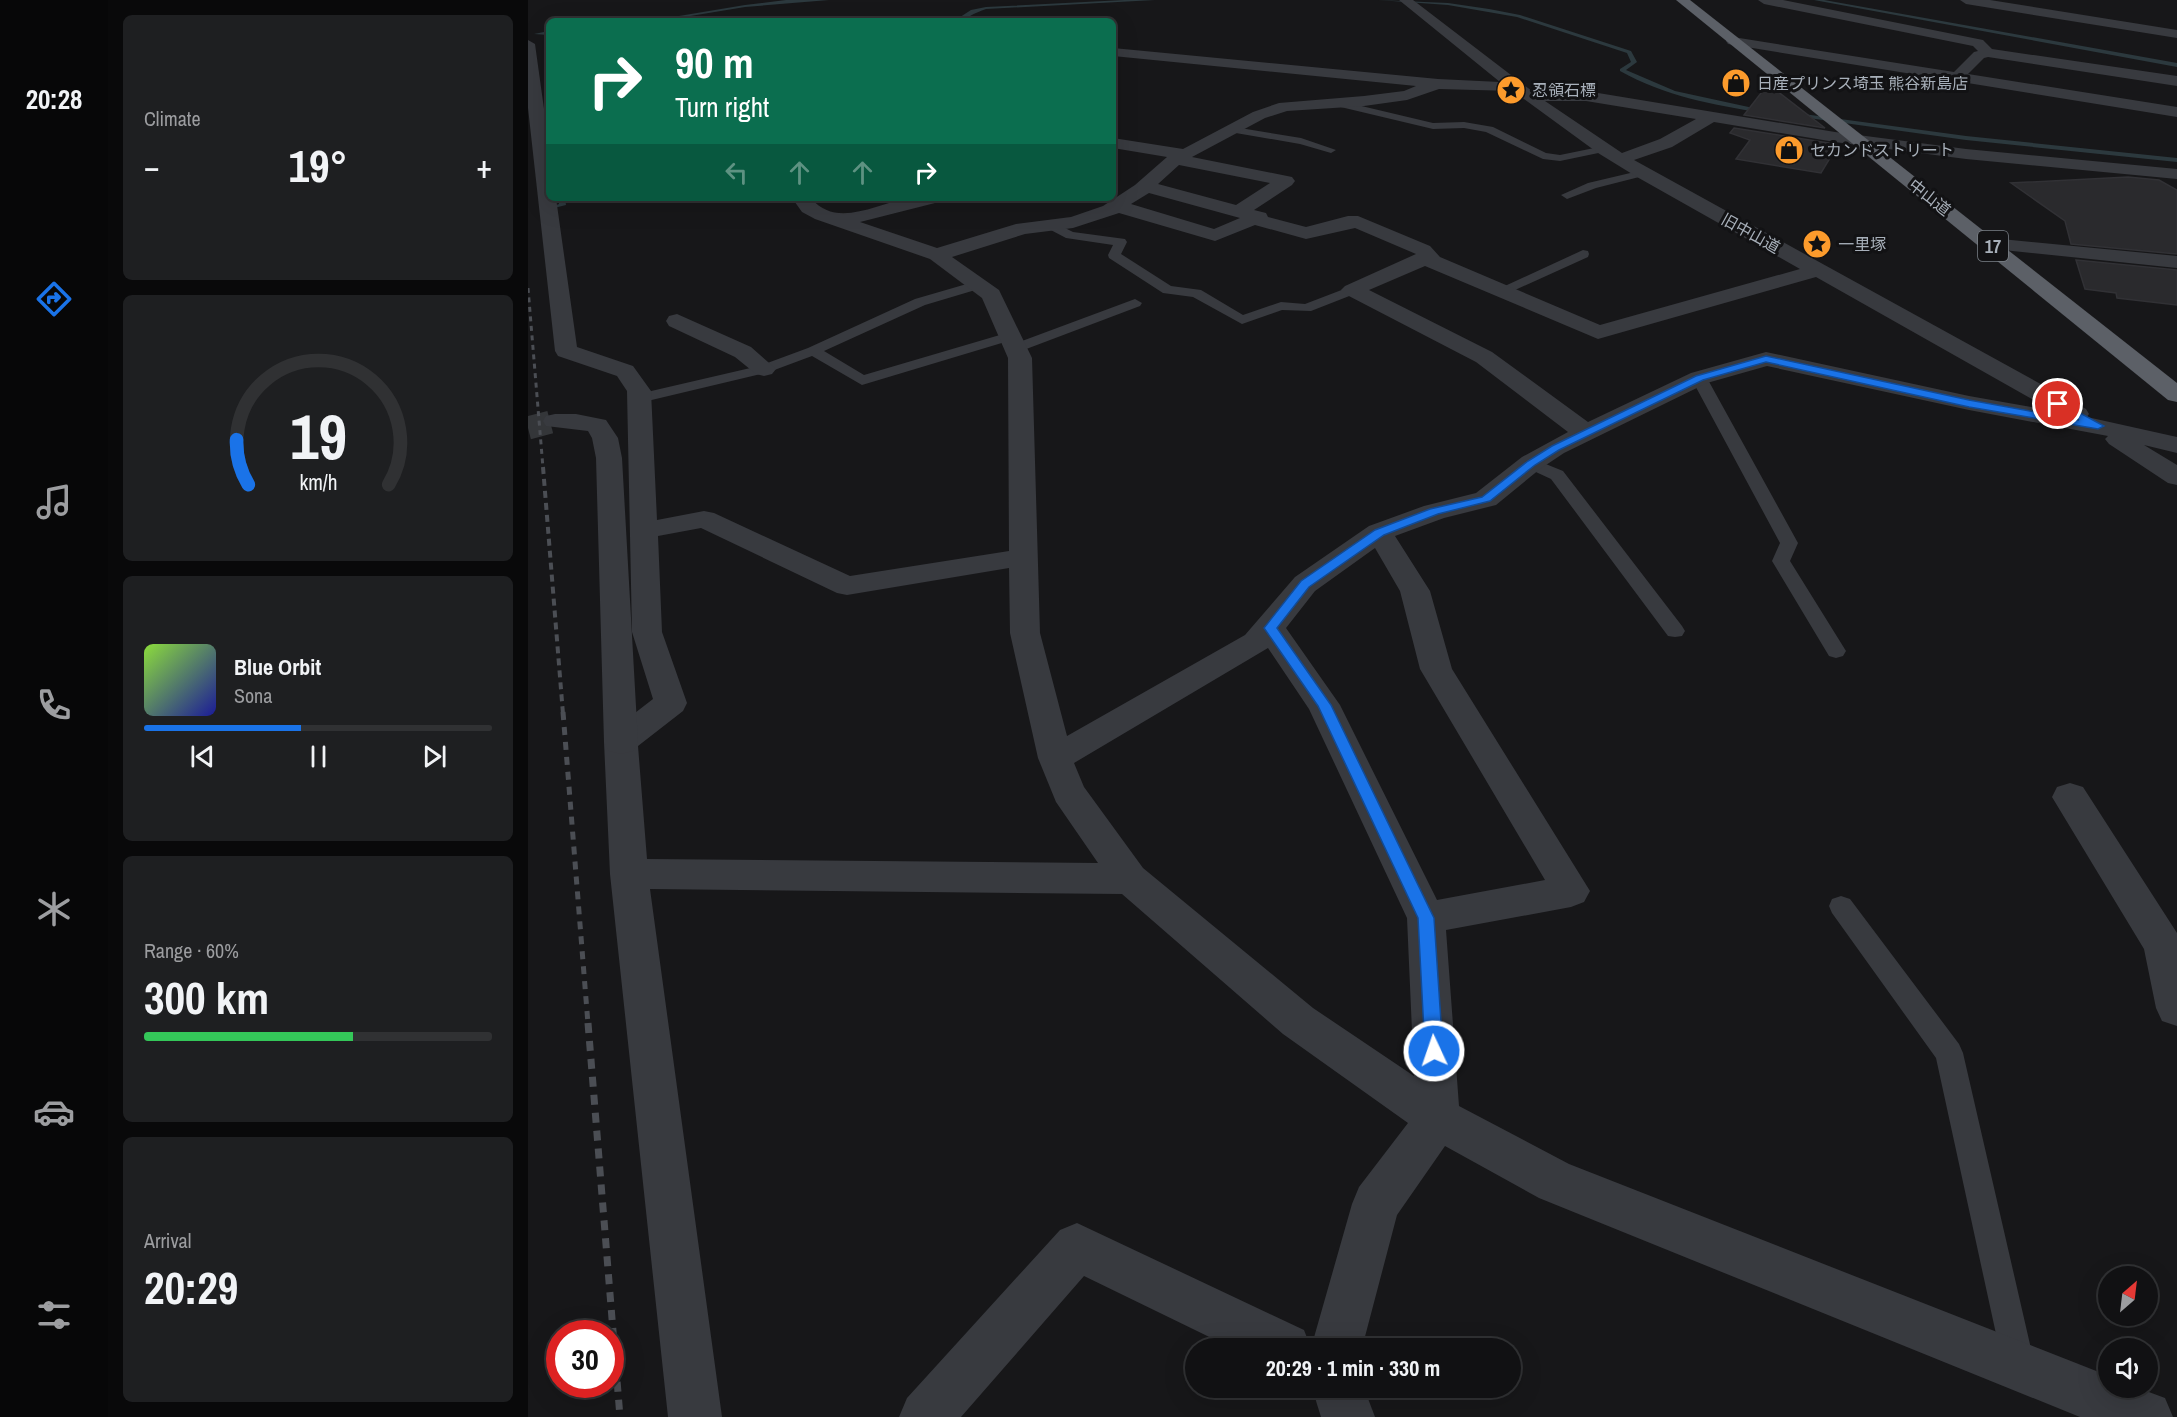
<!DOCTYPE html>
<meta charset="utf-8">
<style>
:root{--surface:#111113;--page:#1e1f21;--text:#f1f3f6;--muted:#9c9da0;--line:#303133;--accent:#1a73e8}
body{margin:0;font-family:"Archivo Narrow","Noto Sans JP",sans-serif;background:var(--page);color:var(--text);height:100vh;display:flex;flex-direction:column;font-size:22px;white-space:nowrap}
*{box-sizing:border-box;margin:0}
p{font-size:20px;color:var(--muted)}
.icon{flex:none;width:33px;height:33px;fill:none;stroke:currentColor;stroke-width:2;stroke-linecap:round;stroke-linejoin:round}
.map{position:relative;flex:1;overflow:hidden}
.drawer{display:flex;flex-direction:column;gap:15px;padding:15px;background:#09090a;width:420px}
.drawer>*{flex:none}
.top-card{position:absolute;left:18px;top:18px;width:570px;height:183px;border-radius:9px;box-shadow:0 6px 24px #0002,0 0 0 2px var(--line);background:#0b6e4f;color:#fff;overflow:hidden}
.needle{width:39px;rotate:28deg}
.fabs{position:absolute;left:1570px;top:1266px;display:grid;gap:12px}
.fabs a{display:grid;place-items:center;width:60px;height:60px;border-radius:50%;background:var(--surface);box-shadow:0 6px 24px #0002,0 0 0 2px var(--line);font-size:30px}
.speed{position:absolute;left:18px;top:1320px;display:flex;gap:12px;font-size:30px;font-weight:700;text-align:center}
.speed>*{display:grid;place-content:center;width:78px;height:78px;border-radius:50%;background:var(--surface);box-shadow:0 6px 24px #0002,0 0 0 2px var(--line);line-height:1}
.speed .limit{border:9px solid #d22;background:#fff;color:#111}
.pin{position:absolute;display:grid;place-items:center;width:51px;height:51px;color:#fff;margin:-26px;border:3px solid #fff;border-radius:50%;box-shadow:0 2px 6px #0007}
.me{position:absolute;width:66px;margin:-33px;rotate:357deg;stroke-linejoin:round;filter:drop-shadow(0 0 4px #0008)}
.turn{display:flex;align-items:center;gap:21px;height:126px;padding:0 30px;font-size:27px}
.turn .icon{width:78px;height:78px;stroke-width:2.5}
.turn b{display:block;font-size:42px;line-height:51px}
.lanes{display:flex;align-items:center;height:57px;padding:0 30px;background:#0003;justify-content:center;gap:30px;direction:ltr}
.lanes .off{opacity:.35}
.big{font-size:45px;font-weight:800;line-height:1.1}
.drawer .widget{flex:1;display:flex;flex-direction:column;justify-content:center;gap:9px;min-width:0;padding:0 21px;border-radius:9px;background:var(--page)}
.drawer .dial{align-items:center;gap:0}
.dial svg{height:156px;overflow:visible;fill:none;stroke:var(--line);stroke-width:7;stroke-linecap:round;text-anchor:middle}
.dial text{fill:var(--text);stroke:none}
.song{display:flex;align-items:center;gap:18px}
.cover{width:72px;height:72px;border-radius:9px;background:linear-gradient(135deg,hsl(90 70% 55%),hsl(240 70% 35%))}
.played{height:6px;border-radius:3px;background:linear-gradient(90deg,var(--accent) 45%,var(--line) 45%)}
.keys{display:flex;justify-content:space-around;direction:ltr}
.heat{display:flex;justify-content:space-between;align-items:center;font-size:33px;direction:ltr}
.charge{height:9px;border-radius:4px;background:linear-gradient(90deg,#34c759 60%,var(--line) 0)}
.trip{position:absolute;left:657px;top:1338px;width:336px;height:60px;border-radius:30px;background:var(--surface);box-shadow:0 6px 24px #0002,0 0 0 2px var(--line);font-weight:800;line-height:60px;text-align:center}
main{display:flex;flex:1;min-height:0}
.menu{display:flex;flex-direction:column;width:108px;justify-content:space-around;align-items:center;background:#070708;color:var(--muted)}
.menu .icon{width:42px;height:42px}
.menu .current{color:var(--accent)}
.menu b{font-size:27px;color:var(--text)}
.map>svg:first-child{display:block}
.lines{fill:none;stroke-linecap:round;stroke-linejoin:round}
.stream{fill:#2c393e;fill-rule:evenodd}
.building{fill:#2a2a2d;stroke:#313135;stroke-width:1.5}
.tertiary-tunnel{stroke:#343639;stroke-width:23;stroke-dasharray:23 11;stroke-linecap:butt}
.service{fill:#383a3f;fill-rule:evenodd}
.minor{fill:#383a3f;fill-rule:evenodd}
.tertiary{fill:#383a3f;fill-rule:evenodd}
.trunk{fill:#5c6067;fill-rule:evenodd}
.rail-far3{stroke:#4b4e54;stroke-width:3;stroke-dasharray:5 4.5;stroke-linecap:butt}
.rail-far2{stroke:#4b4e54;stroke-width:4;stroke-dasharray:7 5;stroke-linecap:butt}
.rail-far1{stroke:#4b4e54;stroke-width:5;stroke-dasharray:8 7;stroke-linecap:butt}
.rail{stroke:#4b4e54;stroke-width:7;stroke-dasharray:10 8;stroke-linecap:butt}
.route{fill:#1a73e8;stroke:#114b97;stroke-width:1.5}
.labels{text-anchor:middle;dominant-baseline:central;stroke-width:6;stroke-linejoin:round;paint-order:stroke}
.far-poi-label{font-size:16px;fill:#a8b0ba;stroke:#121214;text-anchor:start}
.far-street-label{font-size:16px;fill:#a8b0ba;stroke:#121214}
.shield{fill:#121214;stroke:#7b8188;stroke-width:1.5}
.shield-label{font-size:18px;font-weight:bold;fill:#a8b0ba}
</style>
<main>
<nav class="menu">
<b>20:28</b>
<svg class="icon current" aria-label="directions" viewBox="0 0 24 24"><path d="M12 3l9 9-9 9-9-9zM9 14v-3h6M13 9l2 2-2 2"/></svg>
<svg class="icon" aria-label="music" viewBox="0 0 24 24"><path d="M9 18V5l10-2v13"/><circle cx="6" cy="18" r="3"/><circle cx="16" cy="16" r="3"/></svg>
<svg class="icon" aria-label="phone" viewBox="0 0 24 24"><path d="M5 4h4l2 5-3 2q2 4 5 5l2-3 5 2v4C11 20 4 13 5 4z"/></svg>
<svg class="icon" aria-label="climate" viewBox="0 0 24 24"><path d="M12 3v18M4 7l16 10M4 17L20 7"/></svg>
<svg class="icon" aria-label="car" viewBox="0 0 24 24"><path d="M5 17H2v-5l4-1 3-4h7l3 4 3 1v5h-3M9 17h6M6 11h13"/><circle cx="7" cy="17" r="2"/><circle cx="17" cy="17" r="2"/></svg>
<svg class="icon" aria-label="filters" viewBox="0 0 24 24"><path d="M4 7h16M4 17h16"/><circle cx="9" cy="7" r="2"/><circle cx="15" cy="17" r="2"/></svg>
</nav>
<section class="drawer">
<div class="widget"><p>Climate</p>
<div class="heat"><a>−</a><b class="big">19°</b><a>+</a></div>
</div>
<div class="widget dial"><svg viewBox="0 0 100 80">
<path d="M14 69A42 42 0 1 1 86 69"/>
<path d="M14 69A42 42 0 0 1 8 46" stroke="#1a73e8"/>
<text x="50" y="56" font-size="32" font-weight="700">19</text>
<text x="50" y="72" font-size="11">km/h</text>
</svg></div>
<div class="widget">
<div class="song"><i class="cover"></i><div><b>Blue Orbit</b><p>Sona</p></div></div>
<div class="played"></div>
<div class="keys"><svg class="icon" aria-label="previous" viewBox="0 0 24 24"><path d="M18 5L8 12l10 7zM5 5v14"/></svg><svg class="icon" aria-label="pause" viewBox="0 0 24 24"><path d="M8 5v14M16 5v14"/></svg><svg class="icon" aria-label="next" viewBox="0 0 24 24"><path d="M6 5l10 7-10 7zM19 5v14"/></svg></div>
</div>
<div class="widget"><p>Range · 60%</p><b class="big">300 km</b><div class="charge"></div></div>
<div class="widget"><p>Arrival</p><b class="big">20:29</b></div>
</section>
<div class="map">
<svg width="1649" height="1417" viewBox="0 0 1649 1417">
<rect width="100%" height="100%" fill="#171719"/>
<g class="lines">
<g class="stream">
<polygon points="258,0 301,0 217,7 132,21 121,21 217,5"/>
<path d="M596,0H627L458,9C447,12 436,21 426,21L443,10L458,7Z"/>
<path d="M850,0L920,3L961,9L992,15L1103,51L1109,62L1098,70L1147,91L1239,111L1236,113C1185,105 1137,96 1092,71V69L1103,62L1099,53L989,17L920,5Z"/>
<polygon points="1286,0 1296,0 1649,63 1649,67"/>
<polygon points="21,31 21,35 6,34"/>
<polygon points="1268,113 1438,136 1649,158 1649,162 1438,140 1266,116"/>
<polygon points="31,198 37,198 38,205 26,208 26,206 31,204"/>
</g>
</g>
<g class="building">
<polygon points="1240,84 1297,128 1216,115"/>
<polygon points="1206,128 1307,144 1310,145 1293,173 1208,159 1222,140 1202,133"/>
<polygon points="1600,177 1631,180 1649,190 1649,254 1543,244 1537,221 1483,183"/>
<polygon points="1548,260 1649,270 1649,305 1589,298 1588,293 1557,289"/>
</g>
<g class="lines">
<polyline class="tertiary-tunnel" points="0,428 27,421"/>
<g class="service">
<polygon points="804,99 905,123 936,122 965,127 1018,153 1032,155 1076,146 1081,149 1080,151 1032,161 1015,159 958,132 936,128 905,129 800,104 800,100"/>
<polygon points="706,127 773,138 808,150 803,153 772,144 702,132 701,130"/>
<polygon points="1115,170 1119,171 1119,175 1068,188 1039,199 1033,195 1060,183"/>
<polygon points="523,221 545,232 597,239 599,242 593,254 643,286 673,290 715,315 753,302 777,304 824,286 831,290 829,293 783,311 754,310 714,324 665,297 635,293 581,258 580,255 585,245 538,238 519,228 519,222"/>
<polygon points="1055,250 1060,251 1061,254 1060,257 978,294 968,294 966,291"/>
<polygon points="449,281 456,285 454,288 397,305 296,351 336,375 482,332 489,336 487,339 334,385 284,356 241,372 111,403 103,398 106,395 231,366 280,348 387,299"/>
<polygon points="607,299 614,303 612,306 493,351 483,351 481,348 483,345"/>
<polygon points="1171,373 1179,378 1270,543 1262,561 1318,651 1315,656 1308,658 1301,656 1244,561 1252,543 1163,378"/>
<polygon points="1003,458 1035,471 1154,626 1157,631 1154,636 1147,637 1140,636 1023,479 997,467 995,463 997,459"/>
<polygon points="1313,896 1322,899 1431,1044 1435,1053 1507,1366 1503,1378 1491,1382 1479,1378 1475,1366 1408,1058 1304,913 1301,906 1304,899"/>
</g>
<g class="minor">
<path d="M871,0H885L1004,91H1058L1307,132L1438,149L1649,169V179L1438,159L1307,142L1186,122L1144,147L1106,160L1558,409L1561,414L1559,417L1649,437V453L1616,445L1649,465V485L1640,483L1581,444L1577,439L1580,436L1441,410L1239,366L1179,383L1036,453L1012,469L968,505L916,518L867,536L902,591L924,669L1062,891L1056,902L1043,907L918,930L931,1106L1041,1164L1581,1376V1388H1610L1637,1398L1645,1417H1552L1011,1198L917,1146L869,1215L834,1348H704L556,1276L433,1417H371L379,1398L532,1230L549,1223L776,1330L783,1348L824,1204L831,1187L880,1123L755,1034L594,894L122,889L194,1417H140L82,874L76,742L81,733L125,699L104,632L99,391L89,376L30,356L27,351L0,108V40L7,44L21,145V198H28L49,347L105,366L123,391L129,520L176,511L186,513L322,576L481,551L480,358L454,298L402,259L287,219L274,212L264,198H283C308,229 348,204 380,198C391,197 402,198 413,198L411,202L332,222L409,248L488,224L543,217L575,206L607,185L639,157L585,148V138L655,149L725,112L751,103L836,96L876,91L888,86L585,56V48L910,79L972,82ZM911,89L985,91L1070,153L1109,177L1272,269L1072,325L912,257L902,246L830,216H820L778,227L740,217L738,213L726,210L764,185L767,181L764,177L664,157L737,118L759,111L836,106L879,100ZM1017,101H1058L1168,119L1132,139L1094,153ZM651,165L742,183L708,205L630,184ZM621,193L712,218L686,229L603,204ZM591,213L687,241L727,225L778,239L827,228L888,254L817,286L813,290L817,294L948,362L1040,432L994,457L948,493L896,506L841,526L767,577L717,635L539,736L512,633L504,358L471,290L424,257L497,234L545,228ZM897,266L1070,339L1288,277L1525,411L1441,396L1238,352L1163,373L1060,422L964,352L841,290ZM173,528L309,593L319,595L481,568L482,633L510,758L528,802L570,863L119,859L110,746L155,711L159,703L134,632L130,536ZM847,548L872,591L892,669L1017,880L909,900L812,705L758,628L787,591ZM740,648L781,709L879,918L886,1076L785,1008L615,868L556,787L546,763Z"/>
<polygon points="1230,0 1255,0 1455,40 1464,49 1649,76 1649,86 1460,57 1456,58 1440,74 1649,107 1649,117 1200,44 1198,41 1200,38 1205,37 1426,72 1446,52 1450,51 1445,46 1236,4"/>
<polygon points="1432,0 1462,0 1649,30 1649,38 1438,4"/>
<polygon points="1463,238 1649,256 1649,268 1456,248 1453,244 1456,240"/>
<polygon points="149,314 223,347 248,369 244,374 236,376 228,374 207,357 141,326 138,321 141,316"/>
<polygon points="1542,783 1555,787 1649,933 1649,1026 1634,1021 1628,1008 1616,949 1524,797 1529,787"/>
<polygon points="784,1388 836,1388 847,1417 793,1417"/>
</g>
<polygon class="tertiary" points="27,414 48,414 78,420 90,438 94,458 110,742 105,751 93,754 81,751 76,742 68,458 64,438 60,431 18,426 15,421 18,416"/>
<polygon class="trunk" points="1148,0 1162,0 1649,383 1649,402 1640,400"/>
<polyline class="rail-far3" points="0,288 15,468"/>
<polyline class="rail-far2" points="15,467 35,714"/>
<polyline class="rail-far1" points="35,712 60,1024"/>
<polyline class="rail" points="60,1023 92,1417"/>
</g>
<polygon class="route" points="1238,356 1441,400 1551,420 1527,406 1527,402 1530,401 1576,426 1570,429 1441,407 1238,362 1175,380 1031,450 1007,465 962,501 910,514 856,535 781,587 749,628 803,705 906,918 915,1051 912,1057 906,1059 900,1057 897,1051 890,918 790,706 736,628 773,581 847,530 902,509 954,497 1000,461 1024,446 1168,376"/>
<defs>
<g id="shop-disc" transform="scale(1.5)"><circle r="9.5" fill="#fc9b2c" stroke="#121214"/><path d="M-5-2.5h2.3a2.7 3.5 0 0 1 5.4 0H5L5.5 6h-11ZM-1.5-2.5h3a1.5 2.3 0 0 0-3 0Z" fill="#111"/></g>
<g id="sight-disc" transform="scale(1.5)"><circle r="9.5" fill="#fc9b2c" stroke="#121214"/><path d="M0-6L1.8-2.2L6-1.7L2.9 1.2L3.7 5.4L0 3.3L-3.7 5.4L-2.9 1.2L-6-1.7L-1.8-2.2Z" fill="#111"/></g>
</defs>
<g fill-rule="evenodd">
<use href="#shop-disc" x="1208" y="83"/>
<use href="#sight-disc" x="983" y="90"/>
<use href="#shop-disc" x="1261" y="150"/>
<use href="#sight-disc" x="1289" y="244"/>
</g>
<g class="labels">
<g class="far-poi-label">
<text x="1229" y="83">日産プリンス埼玉 熊谷新島店</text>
<text x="1004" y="90">忍領石標</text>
<text x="1282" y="150">セカンドストリート</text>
<text x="1310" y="244">一里塚</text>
</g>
<g class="far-street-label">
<text transform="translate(1402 197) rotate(38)">中山道</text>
<text transform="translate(1223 233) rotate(29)">旧中山道</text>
</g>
<rect class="shield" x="1450" y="231" width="30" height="30" rx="4.5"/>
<g class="shield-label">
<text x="1465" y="246">17</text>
</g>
</g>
</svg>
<div class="fabs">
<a><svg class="needle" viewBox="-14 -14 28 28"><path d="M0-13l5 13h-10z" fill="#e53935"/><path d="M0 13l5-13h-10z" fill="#9c9da0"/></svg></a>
<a><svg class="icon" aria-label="sound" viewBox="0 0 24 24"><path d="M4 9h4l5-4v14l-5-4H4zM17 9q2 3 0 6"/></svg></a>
</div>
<div class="speed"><div class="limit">30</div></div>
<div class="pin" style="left:1530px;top:404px;background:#d93025"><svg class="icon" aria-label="arrive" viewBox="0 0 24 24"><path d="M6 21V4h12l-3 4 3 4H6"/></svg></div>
<svg class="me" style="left:906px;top:1051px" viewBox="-20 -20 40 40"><circle r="17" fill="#1a73e8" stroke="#fff" stroke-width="3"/><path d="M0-11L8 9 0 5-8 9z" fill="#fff"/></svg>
<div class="trip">20:29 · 1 min · 330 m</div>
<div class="top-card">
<div class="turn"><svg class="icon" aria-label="right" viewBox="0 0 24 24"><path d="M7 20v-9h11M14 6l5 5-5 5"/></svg><div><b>90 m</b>Turn right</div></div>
<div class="lanes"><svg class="icon off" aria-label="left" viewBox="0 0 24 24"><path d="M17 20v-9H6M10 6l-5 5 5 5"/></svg><svg class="icon off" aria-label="ahead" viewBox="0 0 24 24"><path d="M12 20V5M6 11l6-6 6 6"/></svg><svg class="icon off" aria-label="ahead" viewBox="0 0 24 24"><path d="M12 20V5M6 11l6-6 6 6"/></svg><svg class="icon" aria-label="right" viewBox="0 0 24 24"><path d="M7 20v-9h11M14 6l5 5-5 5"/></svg></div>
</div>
</div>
</main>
